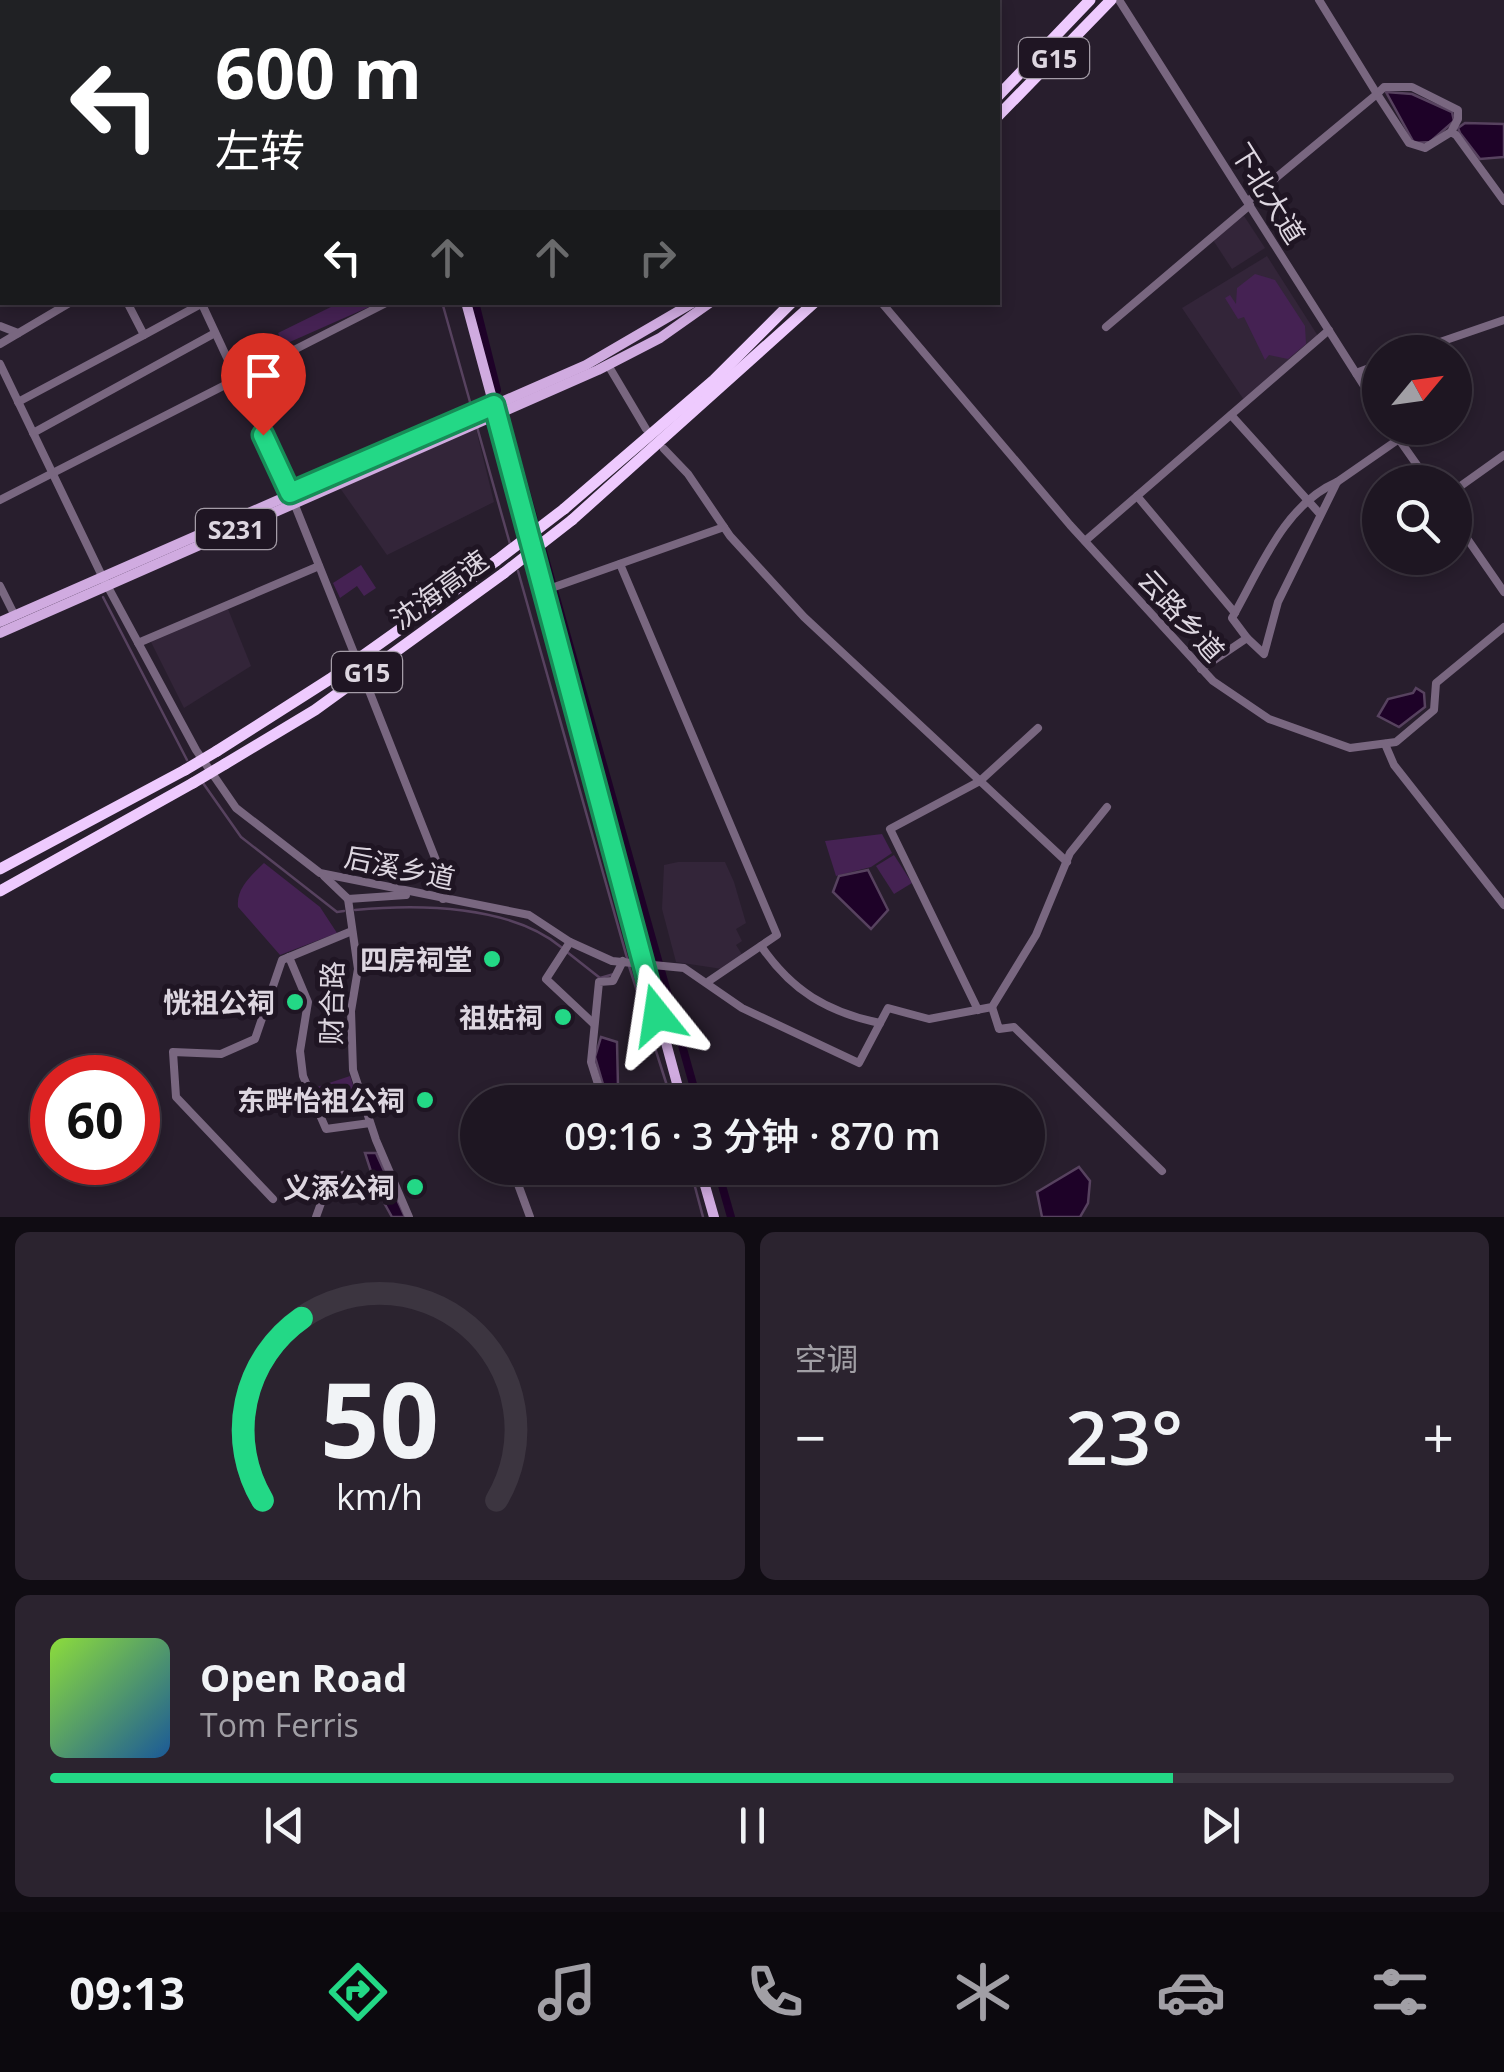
<!DOCTYPE html>
<html lang="zh">
<meta charset="utf-8">
<style>
:root{--surface:#1e1622;--page:#2b232f;--text:#f1f3f6;--muted:#a19fa5;--line:#3c3540;--accent:#23d886}
body{margin:0;font-family:"Open Sans","Noto Sans SC",sans-serif;background:var(--page);color:var(--text);height:100vh;display:flex;flex-direction:column;font-size:38px;white-space:nowrap}
*{box-sizing:border-box;margin:0}
p{font-size:32px;color:var(--muted)}
.icon{flex:none;width:55px;height:55px;fill:none;stroke:currentColor;stroke-width:2;stroke-linecap:round;stroke-linejoin:round}
.map{position:relative;height:1217px;overflow:hidden}
.drawer{display:flex;flex-direction:column;gap:15px;padding:15px;background:#100c13;flex:1}
.drawer>*{flex:none}
.banner{position:absolute;left:0px;top:0px;width:1000px;height:305px;box-shadow:0 5px 15px #0003,0 0 0 2px var(--line);background:#202124;color:#fff;overflow:hidden}
.needle{width:65px;rotate:61deg}
.tools{position:absolute;left:1362px;top:335px;display:grid;gap:20px}
.tools a{display:grid;place-items:center;width:110px;height:110px;border-radius:50%;background:var(--surface);box-shadow:0 5px 15px #0003,0 0 0 2px var(--line);font-size:50px}
.speed{position:absolute;left:30px;top:1055px;display:flex;gap:20px;font-size:50px;font-weight:700;text-align:center}
.speed>*{display:grid;place-content:center;width:130px;height:130px;border-radius:50%;background:var(--surface);box-shadow:0 5px 15px #0003,0 0 0 2px var(--line);line-height:1}
.speed .limit{border:15px solid #d22;background:#fff;color:#111}
.pin{position:absolute;display:grid;place-items:center;width:85px;height:85px;color:#fff;margin:-102px -42px;border-radius:50% 50% 50% 0;rotate:-45deg;box-shadow:0 0 10px #0007}
.pin .icon{rotate:45deg}
.me{position:absolute;width:110px;margin:-55px;rotate:345deg;stroke-linejoin:round;filter:drop-shadow(0 0 8px #0008)}
.turn{display:flex;align-items:center;gap:35px;height:210px;padding:0 50px;font-size:45px}
.turn .icon{width:130px;height:130px;stroke-width:2.5}
.turn b{display:block;font-size:70px;line-height:85px}
.lanes{display:flex;align-items:center;height:95px;padding:0 50px;background:#0003;justify-content:center;gap:50px;direction:ltr}
.lanes .off{opacity:.35}
.big{font-size:75px;font-weight:600;line-height:1.1}
.drawer .widget{flex:1;display:flex;flex-direction:column;justify-content:center;gap:15px;min-width:0;padding:0 35px;border-radius:15px;background:var(--page)}
.drawer .dial{align-items:center;gap:0}
.dial svg{height:260px;overflow:visible;fill:none;stroke:var(--line);stroke-width:7;stroke-linecap:round;text-anchor:middle}
.dial text{fill:var(--text);stroke:none}
.song{display:flex;align-items:center;gap:30px}
.cover{width:120px;height:120px;border-radius:15px;background:linear-gradient(135deg,hsl(90 70% 55%),hsl(210 70% 35%))}
.played{height:10px;border-radius:5px;background:linear-gradient(90deg,var(--accent) 80%,var(--line) 80%)}
.keys{display:flex;justify-content:space-around;direction:ltr}
.heat{display:flex;justify-content:space-between;align-items:center;font-size:55px;direction:ltr}
.drawer .tiles{flex:1;display:grid;gap:15px;grid-template-columns:1fr 1fr}
.widget:last-child{grid-column:span 2}
.trip{position:absolute;left:460px;top:1085px;width:585px;height:100px;border-radius:50px;background:var(--surface);box-shadow:0 5px 15px #0003,0 0 0 2px var(--line);font-weight:600;line-height:100px;text-align:center}
.tab-bar{display:flex;height:160px;justify-content:space-around;align-items:center;background:#0c090e;color:var(--muted)}
.tab-bar .icon{width:70px;height:70px}
.tab-bar .current{color:var(--accent)}
.tab-bar b{font-size:45px;color:var(--text)}
.map>svg:first-child{display:block}
.built{fill:#332539}
.green{fill:#452253}
.water{fill:#1e0228;stroke:#57425f;stroke-width:2.5}
.lines{fill:none;stroke-linecap:round;stroke-linejoin:round}
.stream{stroke:#57425f;stroke-width:2.5}
.canal{stroke:#1e0228;stroke-width:8}
.minor{stroke:#796780;stroke-width:8}
.major{stroke:#d0abe0;stroke-width:10}
.highway{stroke:#eecafe;stroke-width:11}
.highway-bridge{stroke:#eecafe;stroke-width:11}
.route-casing{stroke:#178c57;stroke-width:25}
.route{stroke:#23d886;stroke-width:18}
.poi-dot{fill:#23d886;stroke:#1f1523;stroke-width:4}
.labels{text-anchor:middle;dominant-baseline:central;stroke-width:10;stroke-linejoin:round;paint-order:stroke}
.shield{fill:#1f1523;stroke:#a49ca7;stroke-width:2.5}
.shield-label{font-size:25px;font-weight:bold;fill:#ddd6e0}
.street-label{font-size:28px;fill:#ddd6e0;stroke:#1f1523}
.poi-label{font-size:28px;font-weight:bold;fill:#ddd6e0;stroke:#1f1523;text-anchor:end}
</style>
<div class="map">
<svg width="1504" height="1217" viewBox="0 0 1504 1217">
<rect width="100%" height="100%" fill="#281e2d"/>
<g class="built">
<polygon points="1244,216 1265,248 1232,269 1211,237"/>
<polygon points="1267,256 1318,336 1244,400 1182,308"/>
<polygon points="476,429 494,502 387,555 340,488"/>
<polygon points="228,609 251,666 184,708 151,642"/>
<polygon points="678,862 725,862 734,882 746,923 736,929 742,941 736,945 743,956 722,969 676,962 662,909 664,865"/>
</g>
<g class="green">
<polygon points="1255,274 1275,280 1305,326 1306,344 1288,359 1269,355 1265,360 1244,317 1238,319 1225,298 1230,295 1236,304 1237,288"/>
<polygon points="339,303 378,303 283,345 278,333"/>
<polygon points="361,565 376,588 364,596 357,586 340,598 333,583"/>
<polygon points="882,834 892,853 871,867 836,876 825,841"/>
<polygon points="894,855 912,883 894,894 876,866"/>
<path d="M264,863L320,907L337,933L280,955L238,907C236,888 252,875 264,863Z"/>
<polygon points="350,1076 357,1097 322,1109 314,1088"/>
</g>
<g class="water">
<polygon points="1386,92 1412,94 1452,112 1454,121 1430,142 1414,143"/>
<polygon points="1465,123 1504,124 1504,157 1480,159 1460,133 1458,128"/>
<polygon points="1416,688 1424,693 1425,707 1399,727 1378,716 1388,699 1413,693"/>
<polygon points="868,870 888,910 871,929 833,892 839,876"/>
<polygon points="601,1037 617,1042 618,1086 605,1091 595,1057"/>
<polygon points="365,1153 376,1153 405,1217 392,1217 377,1190"/>
<polygon points="1079,1167 1090,1181 1088,1203 1080,1217 1042,1217 1037,1192"/>
</g>
<g class="lines">
<g class="stream">
<polyline points="442,302 472,409"/>
<polyline points="477,427 510,544"/>
<polyline points="518,571 627,958"/>
<polyline points="103,597 187,760"/>
<polyline points="203,783 241,837 337,912 344,911"/>
<path d="M355,910C419,904 510,905 561,947"/>
<polyline points="567,952 600,978 614,974"/>
<polyline points="629,966 669,1092"/>
<polyline points="690,1168 703,1217"/>
</g>
<g class="canal">
<polyline points="398,0 398,2"/>
<polyline points="475,302 497,390"/>
<polyline points="507,424 537,530"/>
<polyline points="541,544 698,1102"/>
<polyline points="717,1168 731,1217"/>
</g>
<g class="minor">
<polyline points="44,0 45,2"/>
<polyline points="345,0 347,2"/>
<polyline points="697,0 699,2"/>
<polyline points="1119,0 1380,411"/>
<polyline points="332,2 336,0"/>
<polyline points="585,2 590,0"/>
<polyline points="0,66 2,65"/>
<polyline points="0,92 2,100"/>
<polyline points="1451,132 1458,119 1458,110 1412,87 1384,87 1377,94 1409,143 1425,148 1451,132 1456,135 1504,201"/>
<polyline points="0,177 2,176"/>
<polyline points="1248,201 1377,94 1319,0"/>
<polyline points="0,223 2,222"/>
<polyline points="0,234 2,239"/>
<polyline points="0,265 2,264"/>
<polyline points="127,302 144,335 201,304"/>
<polyline points="201,302 290,493 354,653"/>
<polyline points="881,302 1070,525 1213,681 1269,719 1350,748 1396,742 1434,710 1436,683 1504,627"/>
<polyline points="0,326 18,333"/>
<polyline points="1106,327 1250,205"/>
<polyline points="0,344 71,302"/>
<polyline points="1411,352 1504,320"/>
<polyline points="0,364 102,576 196,750 236,808 320,873 529,915 570,942 612,961 684,968 742,1008 859,1063 888,1008 929,1019 992,1007 1036,935 1070,853 1107,807"/>
<polyline points="608,365 646,429"/>
<polyline points="1356,373 1380,364"/>
<polyline points="18,402 144,335"/>
<polyline points="1231,415 1320,514"/>
<polyline points="1391,428 1429,482"/>
<polyline points="33,433 215,333"/>
<polyline points="664,449 688,474 730,536 804,617 1067,862"/>
<polyline points="1455,490 1504,455"/>
<polyline points="1137,496 1235,613"/>
<polyline points="0,500 388,302"/>
<polyline points="1455,521 1504,592"/>
<polyline points="1085,541 1329,330"/>
<polyline points="620,564 777,935 709,981"/>
<polyline points="0,586 15,616"/>
<polyline points="543,591 724,527"/>
<path d="M1247,638L1232,618C1260,569 1284,505 1337,482"/>
<polyline points="138,643 319,566"/>
<polyline points="359,667 360,668"/>
<polyline points="1201,669 1247,638 1264,654 1278,602 1337,482 1399,439"/>
<polyline points="366,683 443,878 443,899"/>
<polyline points="1385,744 1394,765 1504,905"/>
<polyline points="324,876 348,899 406,895"/>
<polyline points="348,899 358,969 351,1011 353,1070 376,1140 409,1217"/>
<polyline points="570,942 546,979 594,1024"/>
<path d="M761,946C792,991 827,1012 880,1023"/>
<polyline points="289,957 308,1002 300,1051 303,1076 326,1129 370,1123"/>
<polyline points="992,1007 999,1029 1014,1027 1162,1171"/>
<polyline points="978,1010 890,829 980,781 1038,728"/>
<polyline points="489,1101 489,1102"/>
<polyline points="622,1102 603,1100 591,1062 599,982 613,981 623,961"/>
<polyline points="647,1102 679,1094"/>
<polyline points="512,1168 530,1217"/>
<polyline points="273,1199 176,1097 173,1052 221,1054 255,1039 282,960 352,931"/>
<polyline points="316,1217 325,1192 343,1175"/>
</g>
<g class="major">
<polyline points="943,2 945,0"/>
<polyline points="955,2 957,0"/>
<polyline points="466,302 682,1102"/>
<polyline points="0,622 586,365 694,302"/>
<polyline points="0,633 598,370 660,338 711,302"/>
<polyline points="700,1168 714,1217"/>
</g>
<g class="highway">
<polyline points="998,96 1090,0"/>
<polyline points="998,116 1111,0"/>
<polyline points="564,509 714,380 792,302"/>
<polyline points="572,520 815,302"/>
<polyline points="217,751 330,679 496,561"/>
<polyline points="225,764 315,710 504,573"/>
<polyline points="0,869 185,770"/>
<polyline points="0,891 193,783"/>
</g>
<g class="highway-bridge">
<polyline points="496,561 564,509"/>
<polyline points="504,573 572,520"/>
<polyline points="185,770 217,751"/>
<polyline points="193,783 225,764"/>
</g>
</g>
<g class="lines">
<g class="route-casing">
<polyline id="route" points="263,435 290,493 494,405 657,1015"/>
</g>
<use href="#route" class="route"/>
</g>
<g class="poi-dot">
<circle cx="492" cy="959" r="10"/>
<circle cx="295" cy="1002" r="10"/>
<circle cx="563" cy="1017" r="10"/>
<circle cx="425" cy="1100" r="10"/>
<circle cx="415" cy="1187" r="10"/>
</g>
<g class="labels">
<g class="shield">
<rect x="1019" y="38" width="70" height="40" rx="8"/>
<rect x="196" y="509" width="80" height="40" rx="8"/>
<rect x="332" y="652" width="70" height="40" rx="8"/>
</g>
<g class="shield-label">
<text x="1054" y="58">G15</text>
<text x="236" y="529">S231</text>
<text x="367" y="672">G15</text>
</g>
<g class="street-label">
<text transform="translate(1269 193) rotate(58)">下北大道</text>
<text transform="translate(439 589) rotate(-36)">沈海高速</text>
<text transform="translate(1182 615) rotate(48)">云路乡道</text>
<text transform="translate(400 867) rotate(12)">后溪乡道</text>
<text transform="translate(331 1003) rotate(-89)">财合路</text>
</g>
<g class="poi-label">
<text x="472" y="959">四房祠堂</text>
<text x="275" y="1002">恍祖公祠</text>
<text x="543" y="1017">祖姑祠</text>
<text x="405" y="1100">东畔怡祖公祠</text>
<text x="395" y="1187">义添公祠</text>
</g>
</g>
</svg>
<div class="tools">
<a><svg class="needle" viewBox="-14 -14 28 28"><path d="M0-13l5 13h-10z" fill="#e53935"/><path d="M0 13l5-13h-10z" fill="#a19fa5"/></svg></a>
<a><svg class="icon" aria-label="search" viewBox="0 0 24 24"><circle cx="10" cy="10" r="6"/><path d="M15 15l6 6"/></svg></a>
</div>
<div class="speed"><div class="limit">60</div></div>
<div class="pin" style="left:263px;top:435px;background:#d93025"><svg class="icon" aria-label="arrive" viewBox="0 0 24 24"><path d="M6 21V4h12l-3 4 3 4H6"/></svg></div>
<svg class="me" style="left:657px;top:1015px" viewBox="-20 -20 40 40"><path d="M0-17L14 15 0 8-14 15z" fill="#23d886" stroke="#fff" stroke-width="4"/></svg>
<div class="trip">09:16 · 3 分钟 · 870 m</div>
<div class="banner">
<div class="turn"><svg class="icon" aria-label="left" viewBox="0 0 24 24"><path d="M17 20v-9H6M10 6l-5 5 5 5"/></svg><div><b>600 m</b>左转</div></div>
<div class="lanes"><svg class="icon" aria-label="left" viewBox="0 0 24 24"><path d="M17 20v-9H6M10 6l-5 5 5 5"/></svg><svg class="icon off" aria-label="ahead" viewBox="0 0 24 24"><path d="M12 20V5M6 11l6-6 6 6"/></svg><svg class="icon off" aria-label="ahead" viewBox="0 0 24 24"><path d="M12 20V5M6 11l6-6 6 6"/></svg><svg class="icon off" aria-label="right" viewBox="0 0 24 24"><path d="M7 20v-9h11M14 6l5 5-5 5"/></svg></div>
</div>
</div>
<section class="drawer">
<div class="tiles">
<div class="widget dial"><svg viewBox="0 0 100 80">
<path d="M14 69A42 42 0 1 1 86 69"/>
<path d="M14 69A42 42 0 0 1 26 13" stroke="#23d886"/>
<text x="50" y="56" font-size="32" font-weight="700">50</text>
<text x="50" y="72" font-size="11">km/h</text>
</svg></div>
<div class="widget"><p>空调</p>
<div class="heat"><a>−</a><b class="big">23°</b><a>+</a></div>
</div>
<div class="widget">
<div class="song"><i class="cover"></i><div><b>Open Road</b><p>Tom Ferris</p></div></div>
<div class="played"></div>
<div class="keys"><svg class="icon" aria-label="previous" viewBox="0 0 24 24"><path d="M18 5L8 12l10 7zM5 5v14"/></svg><svg class="icon" aria-label="pause" viewBox="0 0 24 24"><path d="M8 5v14M16 5v14"/></svg><svg class="icon" aria-label="next" viewBox="0 0 24 24"><path d="M6 5l10 7-10 7zM19 5v14"/></svg></div>
</div>
</div>
</section>
<nav class="tab-bar">
<b>09:13</b>
<svg class="icon current" aria-label="directions" viewBox="0 0 24 24"><path d="M12 3l9 9-9 9-9-9zM9 14v-3h6M13 9l2 2-2 2"/></svg>
<svg class="icon" aria-label="music" viewBox="0 0 24 24"><path d="M9 18V5l10-2v13"/><circle cx="6" cy="18" r="3"/><circle cx="16" cy="16" r="3"/></svg>
<svg class="icon" aria-label="phone" viewBox="0 0 24 24"><path d="M5 4h4l2 5-3 2q2 4 5 5l2-3 5 2v4C11 20 4 13 5 4z"/></svg>
<svg class="icon" aria-label="climate" viewBox="0 0 24 24"><path d="M12 3v18M4 7l16 10M4 17L20 7"/></svg>
<svg class="icon" aria-label="car" viewBox="0 0 24 24"><path d="M5 17H2v-5l4-1 3-4h7l3 4 3 1v5h-3M9 17h6M6 11h13"/><circle cx="7" cy="17" r="2"/><circle cx="17" cy="17" r="2"/></svg>
<svg class="icon" aria-label="filters" viewBox="0 0 24 24"><path d="M4 7h16M4 17h16"/><circle cx="9" cy="7" r="2"/><circle cx="15" cy="17" r="2"/></svg>
</nav>
